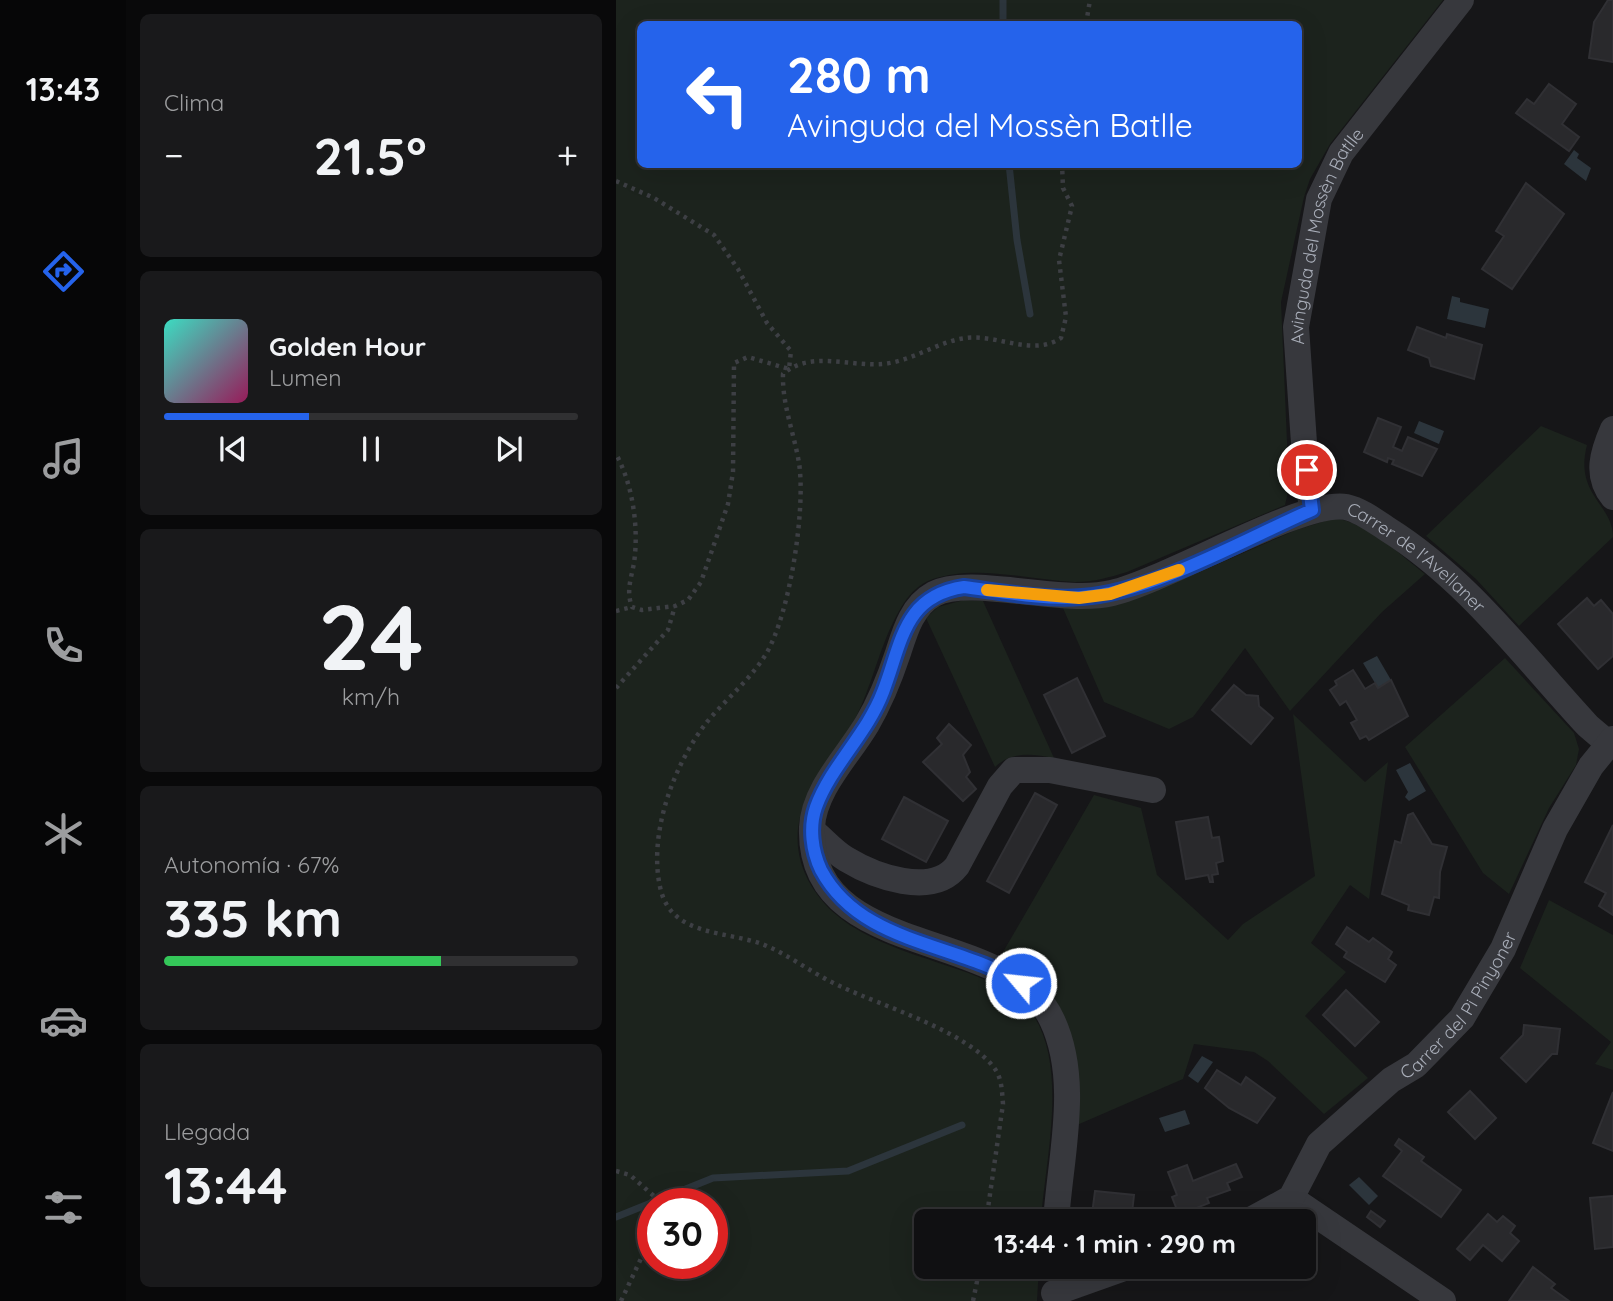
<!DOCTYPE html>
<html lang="es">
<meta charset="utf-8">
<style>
:root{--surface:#101012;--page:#19191b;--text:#f1f3f6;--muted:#9c9d9f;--line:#303032;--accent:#2563eb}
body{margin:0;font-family:Quicksand,sans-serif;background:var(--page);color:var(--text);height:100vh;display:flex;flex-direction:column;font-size:26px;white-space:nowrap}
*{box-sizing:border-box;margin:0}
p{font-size:23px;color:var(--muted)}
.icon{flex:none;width:38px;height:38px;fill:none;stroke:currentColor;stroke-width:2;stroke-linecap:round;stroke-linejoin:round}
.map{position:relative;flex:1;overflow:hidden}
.sheet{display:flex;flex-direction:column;gap:14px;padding:14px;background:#09090a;width:490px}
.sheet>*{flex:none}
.banner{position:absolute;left:21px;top:21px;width:665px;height:147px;border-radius:10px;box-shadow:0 7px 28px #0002,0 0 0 2px var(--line);background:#2563eb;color:#fff;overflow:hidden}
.speed{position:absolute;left:21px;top:1188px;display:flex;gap:14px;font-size:35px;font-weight:700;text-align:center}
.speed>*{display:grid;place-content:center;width:91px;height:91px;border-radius:50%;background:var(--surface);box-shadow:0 7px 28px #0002,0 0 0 2px var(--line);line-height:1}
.speed .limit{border:10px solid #d22;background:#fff;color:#111}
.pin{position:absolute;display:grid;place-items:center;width:60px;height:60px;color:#fff;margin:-30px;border:4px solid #fff;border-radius:50%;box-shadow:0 2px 7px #0007}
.me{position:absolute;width:77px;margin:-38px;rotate:298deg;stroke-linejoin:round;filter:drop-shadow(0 0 5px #0008)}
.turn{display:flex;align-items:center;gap:24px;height:147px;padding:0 35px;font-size:32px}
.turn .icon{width:91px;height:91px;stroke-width:2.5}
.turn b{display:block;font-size:49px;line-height:60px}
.big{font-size:52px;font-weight:700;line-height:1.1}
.sheet .tile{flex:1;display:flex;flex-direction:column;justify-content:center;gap:10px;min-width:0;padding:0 24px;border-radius:10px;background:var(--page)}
.sheet .dial{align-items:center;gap:0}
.dial b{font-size:91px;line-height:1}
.song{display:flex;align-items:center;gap:21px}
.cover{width:84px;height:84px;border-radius:10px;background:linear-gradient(135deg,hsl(170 70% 55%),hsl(330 70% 35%))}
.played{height:7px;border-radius:4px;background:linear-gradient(90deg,var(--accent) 35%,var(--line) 35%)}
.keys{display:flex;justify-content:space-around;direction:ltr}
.heat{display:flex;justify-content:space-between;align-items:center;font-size:38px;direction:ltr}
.charge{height:10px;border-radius:5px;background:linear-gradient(90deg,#34c759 67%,var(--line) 0)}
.trip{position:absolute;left:298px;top:1209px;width:402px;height:70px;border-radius:10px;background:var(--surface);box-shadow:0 7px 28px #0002,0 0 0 2px var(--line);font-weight:700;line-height:70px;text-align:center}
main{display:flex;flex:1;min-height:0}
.tabs{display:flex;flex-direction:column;width:126px;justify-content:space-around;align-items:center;background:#060607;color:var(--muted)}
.tabs .icon{width:49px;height:49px}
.tabs .active{color:var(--accent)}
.tabs b{font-size:32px;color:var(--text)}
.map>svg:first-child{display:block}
.green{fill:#1c231d;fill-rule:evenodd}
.water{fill:#2c353c}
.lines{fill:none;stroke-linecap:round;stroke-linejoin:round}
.stream{stroke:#2c353c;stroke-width:7}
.building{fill:#29292c;stroke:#303034;stroke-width:2}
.path{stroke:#3d3f44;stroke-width:4.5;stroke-dasharray:3.5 5;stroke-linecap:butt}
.minor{stroke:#37383d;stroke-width:26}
.route-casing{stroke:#184099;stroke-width:18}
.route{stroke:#2563eb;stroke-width:12}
.slow{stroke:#f59e0b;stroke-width:12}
.labels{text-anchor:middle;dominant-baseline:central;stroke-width:7;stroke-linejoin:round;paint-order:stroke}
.street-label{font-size:18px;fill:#a8adb8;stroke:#111113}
</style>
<main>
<nav class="tabs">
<b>13:43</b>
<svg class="icon active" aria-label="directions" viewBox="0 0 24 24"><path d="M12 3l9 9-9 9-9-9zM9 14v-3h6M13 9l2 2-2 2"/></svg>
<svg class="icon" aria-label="music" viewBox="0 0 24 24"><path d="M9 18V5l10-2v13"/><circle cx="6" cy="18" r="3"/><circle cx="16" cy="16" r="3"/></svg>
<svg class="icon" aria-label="phone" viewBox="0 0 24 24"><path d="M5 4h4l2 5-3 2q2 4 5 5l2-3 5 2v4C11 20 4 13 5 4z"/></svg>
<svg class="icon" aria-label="climate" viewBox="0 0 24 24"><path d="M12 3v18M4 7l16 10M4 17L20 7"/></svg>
<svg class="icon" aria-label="car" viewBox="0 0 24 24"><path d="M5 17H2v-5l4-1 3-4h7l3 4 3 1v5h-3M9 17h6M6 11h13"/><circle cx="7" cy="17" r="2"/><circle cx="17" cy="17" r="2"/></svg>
<svg class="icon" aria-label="filters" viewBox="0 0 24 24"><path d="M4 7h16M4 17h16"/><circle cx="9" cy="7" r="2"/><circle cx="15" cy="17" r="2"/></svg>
</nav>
<section class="sheet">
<div class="tile"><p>Clima</p>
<div class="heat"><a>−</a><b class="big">21.5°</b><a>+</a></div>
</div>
<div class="tile">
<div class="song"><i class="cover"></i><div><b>Golden Hour</b><p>Lumen</p></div></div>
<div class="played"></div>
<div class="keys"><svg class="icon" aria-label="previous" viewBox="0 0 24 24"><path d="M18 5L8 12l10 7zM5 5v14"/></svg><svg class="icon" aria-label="pause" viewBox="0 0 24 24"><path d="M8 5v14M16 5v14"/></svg><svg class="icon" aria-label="next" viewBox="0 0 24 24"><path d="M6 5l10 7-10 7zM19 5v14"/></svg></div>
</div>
<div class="tile dial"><b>24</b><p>km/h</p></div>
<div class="tile"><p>Autonomía · 67%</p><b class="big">335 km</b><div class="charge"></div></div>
<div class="tile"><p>Llegada</p><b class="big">13:44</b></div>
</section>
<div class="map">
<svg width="997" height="1301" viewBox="0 0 997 1301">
<rect width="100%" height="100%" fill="#161618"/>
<g class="green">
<path d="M0,0H827L714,144L694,179L688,197L665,302L673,488L669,505L511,572C495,577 477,582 459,582C414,580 361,564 317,579C301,584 291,597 283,611C263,646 256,688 237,723C223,749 194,784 186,810C175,845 185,877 208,903C261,963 380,962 416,1013C453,1068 429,1160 425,1221L310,1222V1267H423L421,1301H0ZM24,24H682V164H24ZM37,1204H96V1264H37Z"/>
<path d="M925,426L971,445C958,495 997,504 997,537L903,626L860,579L810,536Z"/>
<path d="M719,518C753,524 783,554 809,574L766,612L674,711L629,648L577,717L553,729L488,702L447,608L579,574L680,530Z"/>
<path d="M348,600L367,601L438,758C416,754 396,751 379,767L310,618L322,607Z"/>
<polygon points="889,658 958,733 963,749 960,765 933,808 893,894 867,873 789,747"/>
<polygon points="677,714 749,782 772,762 753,899 734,885 695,943 730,972 689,1016 752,1078 708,1114 652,1061 638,1052 578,1044 567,1079 461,1125 444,1011 426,987 383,959 478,795 525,808 541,875 612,940 627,924 699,876"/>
<polygon points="933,900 997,935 997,1070 979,1064 995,1042 904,968"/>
</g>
<g class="water">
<polygon points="958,150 963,154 961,158 975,168 970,181 948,164"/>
<polygon points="836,296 844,298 844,302 873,309 869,328 831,319"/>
<polygon points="803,421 828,431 823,444 798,433"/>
<polygon points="761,656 775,680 762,688 747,663"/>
<polygon points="794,763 810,791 793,801 789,797 792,792 780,770"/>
<polygon points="586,1056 597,1062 582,1083 572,1076"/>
<polygon points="569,1110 574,1124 549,1132 543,1118"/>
<polygon points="743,1177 762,1196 753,1205 733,1185"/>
</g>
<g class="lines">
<g class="stream">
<polyline points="387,24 387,0"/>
<polyline points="393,164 401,240 414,314"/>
<polyline points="0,1217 97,1178 232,1171 346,1125"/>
</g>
</g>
<g class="building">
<polygon points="992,0 997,0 997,62 973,58 978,22"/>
<polygon points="933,84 960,104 946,124 963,137 953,151 900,113 911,99 918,104"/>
<polygon points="910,183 948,214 896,289 866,269 888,236 880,231"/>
<polygon points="801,327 830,338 831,334 866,345 858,379 815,366 813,358 792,350"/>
<polygon points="762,418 785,427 777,447 786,451 792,437 821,449 806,476 776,464 778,460 772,458 771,462 748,452"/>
<polygon points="971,598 978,606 985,600 997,614 997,656 982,669 942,624"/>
<polygon points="737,670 749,689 759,683 762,688 775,680 792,716 753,740 750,736 744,739 735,723 741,720 730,701 724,705 714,690 721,685 719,681"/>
<polygon points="461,678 489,736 456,753 428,695"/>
<polygon points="618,685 630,695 642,696 643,706 657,718 635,744 596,710"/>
<polygon points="333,724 355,745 347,755 354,772 350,777 360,789 347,801 307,762 326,744 321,738"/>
<polygon points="419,793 441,805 393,893 371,881"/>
<polygon points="288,797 332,821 310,862 266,839"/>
<polygon points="797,813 816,844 831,847 824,872 823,898 818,897 813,915 792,910 793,905 766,894 779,841 785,843 792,815"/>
<polygon points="592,817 596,838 603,837 607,861 600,863 602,874 596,875 597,882 594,882 592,875 570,879 560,822"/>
<polygon points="997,825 997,915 983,906 990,893 969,882"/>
<polygon points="731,927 753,942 757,938 776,952 772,959 780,965 769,982 728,957 731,952 720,944"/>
<polygon points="730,990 763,1022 739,1046 707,1015"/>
<polygon points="908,1025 944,1029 941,1054 936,1054 910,1082 885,1058 907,1035"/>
<polygon points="601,1070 625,1085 630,1077 659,1098 641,1123 613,1108 589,1088"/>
<polygon points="854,1091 880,1118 859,1139 832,1112"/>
<polygon points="997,1092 997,1151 977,1143"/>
<polygon points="783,1139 808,1157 805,1161 845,1190 825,1217 767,1176 786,1151 779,1145"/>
<polygon points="620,1164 626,1177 611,1183 614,1190 591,1198 593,1203 563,1215 556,1197 561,1195 552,1172 571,1165 577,1181"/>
<polygon points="479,1191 518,1195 515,1222 475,1222"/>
<polygon points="997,1196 997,1247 979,1249 974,1198"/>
<polygon points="755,1211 769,1221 764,1227 751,1217"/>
<polygon points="872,1214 881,1222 887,1216 899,1226 894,1233 903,1241 886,1261 867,1245 854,1260 841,1249"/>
<polygon points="917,1267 939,1284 935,1288 953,1301 893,1301"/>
</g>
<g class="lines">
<g class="path">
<polyline points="470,24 474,0"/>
<path d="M0,181L38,198L98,235L122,269L151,323L175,351L173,369L132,357L118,363L117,472L112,504L85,582L72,600L59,606L26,610L16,607C10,591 15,579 18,563C23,528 17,485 0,454"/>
<polyline points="0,611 16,607"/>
<polyline points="0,688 52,630 59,606"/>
<polyline points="0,1171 14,1175 47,1204"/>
<path d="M370,1222L387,1104C386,1092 386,1079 379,1069C353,1032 266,1006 226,987C198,975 174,955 146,944C110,931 57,936 45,891C31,837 57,765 91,722C110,699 134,680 150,654C174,614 190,508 183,463C178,433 166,404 167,374C194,350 234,367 267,364C297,361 323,341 350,338C381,334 417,357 445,338L450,317L443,260L456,206L447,188L446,164"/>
<polyline points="5,1301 37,1233"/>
<polyline points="357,1301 364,1267"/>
</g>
<g class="minor">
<path d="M997,429C987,452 979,475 997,497"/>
<path id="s1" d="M696,510L688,443L680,327L703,199L725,153L845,0"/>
<path d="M197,831C208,840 218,852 230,859C258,876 316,898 341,866L384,786L398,770H434L537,790"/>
<polyline points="675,1198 827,1301"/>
<path id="s2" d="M440,1222C444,1157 465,1081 436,1020C392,925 191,962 196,827C198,789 232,756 251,724C264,702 274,677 282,653C289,631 296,606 318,594C353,575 446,605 496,593C552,580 687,499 730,507C744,510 759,521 771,529C851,579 908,657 972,726L993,744"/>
<path id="s3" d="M631,1222L675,1198L703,1144L775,1080L800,1065L846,1018L887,949L939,829L975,766L997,739"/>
<polyline points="438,1293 511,1267"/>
</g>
</g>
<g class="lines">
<g class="route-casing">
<path id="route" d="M405,983C340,942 245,945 205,870C196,851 193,827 200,807C215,766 251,734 267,692C286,643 287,596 348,587C386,592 428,600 466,597C538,592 629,539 696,510L691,470"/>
</g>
<use href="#route" class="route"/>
<polyline class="slow" points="371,590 463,598 494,594 563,570"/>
</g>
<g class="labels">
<g class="street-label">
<text stroke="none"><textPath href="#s1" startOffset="280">Avinguda del Mossèn Batlle</textPath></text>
<text stroke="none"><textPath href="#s2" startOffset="1318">Carrer de l'Avellaner</textPath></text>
<text stroke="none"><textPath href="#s3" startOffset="310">Carrer del Pi Pinyoner</textPath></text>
</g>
</g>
</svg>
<div class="speed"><div class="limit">30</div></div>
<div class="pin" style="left:691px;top:470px;background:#d93025"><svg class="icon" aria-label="arrive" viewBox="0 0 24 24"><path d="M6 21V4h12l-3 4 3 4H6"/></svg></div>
<svg class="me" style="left:405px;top:983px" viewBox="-20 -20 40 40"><circle r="17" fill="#2563eb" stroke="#fff" stroke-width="3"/><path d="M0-11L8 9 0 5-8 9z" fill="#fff"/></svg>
<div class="trip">13:44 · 1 min · 290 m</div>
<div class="banner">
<div class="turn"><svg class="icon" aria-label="left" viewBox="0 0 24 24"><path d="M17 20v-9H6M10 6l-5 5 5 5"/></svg><div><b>280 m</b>Avinguda del Mossèn Batlle</div></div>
</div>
</div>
</main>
